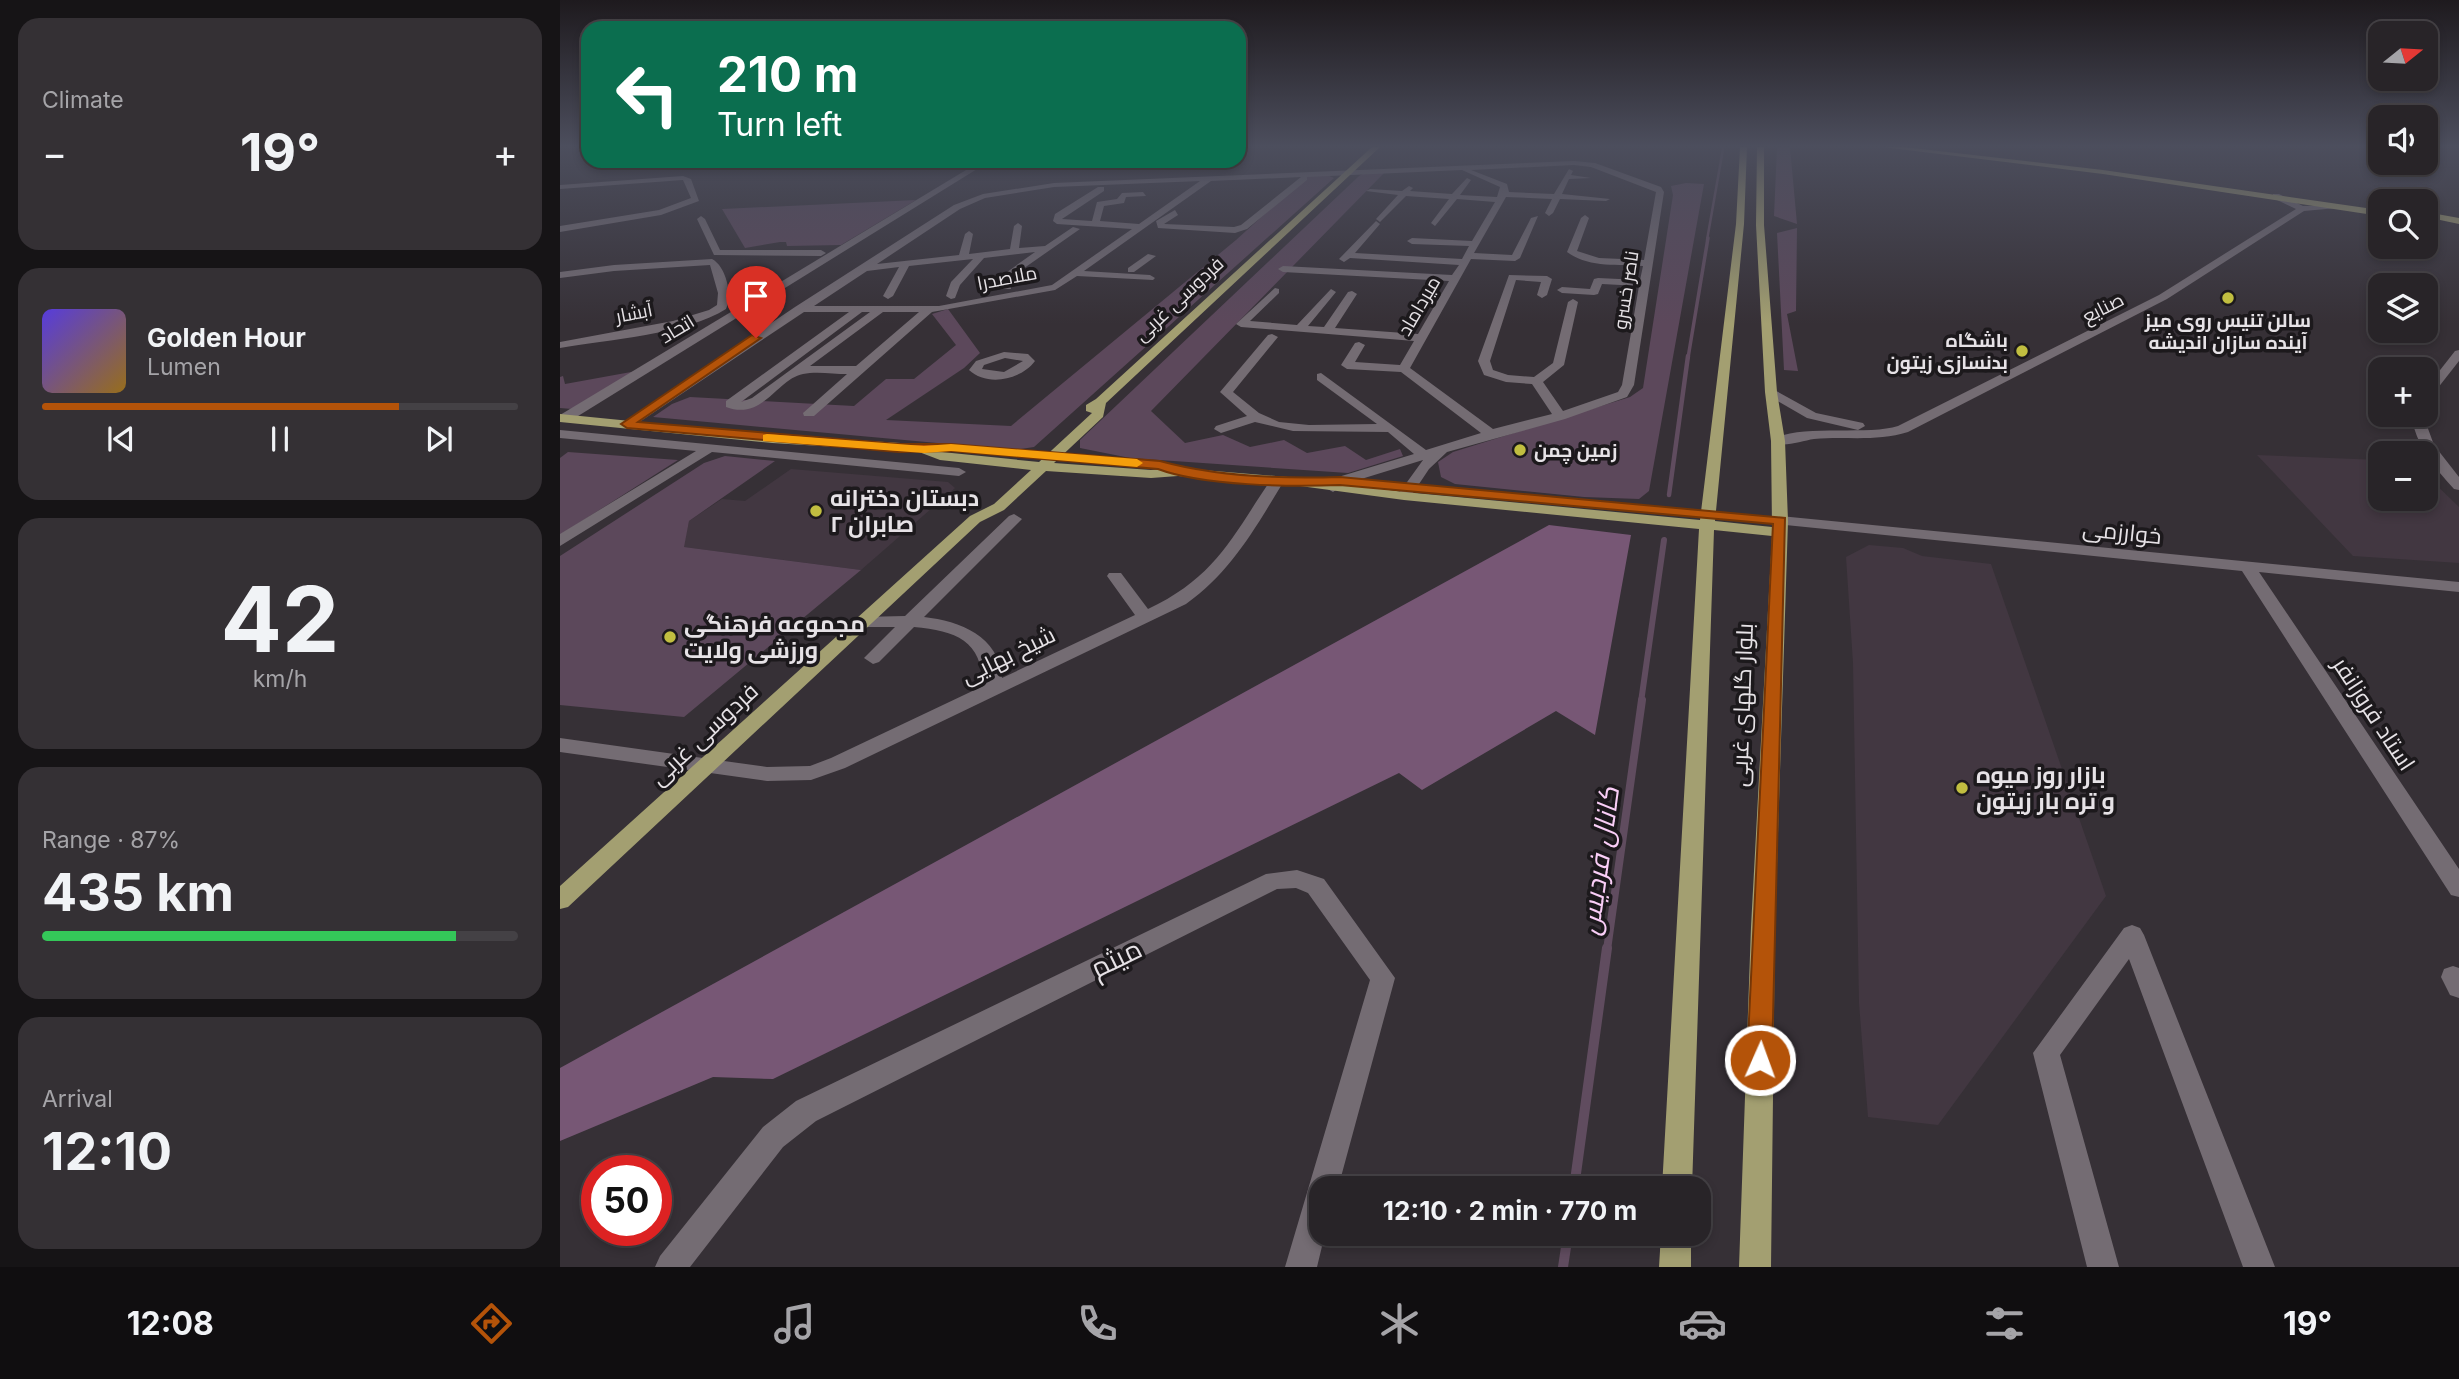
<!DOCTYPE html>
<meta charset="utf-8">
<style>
:root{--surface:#282428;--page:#343034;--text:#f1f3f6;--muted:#a5a4a8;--line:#444145;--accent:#b45309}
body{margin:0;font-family:Inter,Cairo,sans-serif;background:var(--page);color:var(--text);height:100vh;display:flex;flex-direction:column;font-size:26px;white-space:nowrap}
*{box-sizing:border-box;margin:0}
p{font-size:23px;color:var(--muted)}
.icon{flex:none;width:38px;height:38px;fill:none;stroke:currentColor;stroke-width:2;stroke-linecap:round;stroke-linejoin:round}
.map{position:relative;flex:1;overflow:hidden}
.side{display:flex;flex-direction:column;gap:18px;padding:18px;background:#161416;width:560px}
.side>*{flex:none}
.banner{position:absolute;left:21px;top:21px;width:665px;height:147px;border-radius:21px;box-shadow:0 4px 10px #0003,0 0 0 2px var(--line);background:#0b6e4f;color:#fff;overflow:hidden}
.needle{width:46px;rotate:72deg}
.tools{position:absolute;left:1808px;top:21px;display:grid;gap:14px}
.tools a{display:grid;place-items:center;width:70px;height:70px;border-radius:14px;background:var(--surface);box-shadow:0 4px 10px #0003,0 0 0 2px var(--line);font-size:35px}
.speed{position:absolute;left:21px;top:1155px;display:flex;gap:14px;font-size:35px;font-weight:700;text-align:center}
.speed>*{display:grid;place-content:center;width:91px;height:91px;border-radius:50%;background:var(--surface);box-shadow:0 4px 10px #0003,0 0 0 2px var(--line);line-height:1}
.speed .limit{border:10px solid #d22;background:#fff;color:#111}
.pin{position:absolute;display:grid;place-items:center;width:60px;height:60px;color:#fff;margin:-72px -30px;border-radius:50% 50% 50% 0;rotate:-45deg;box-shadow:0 0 7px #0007}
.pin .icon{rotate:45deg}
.me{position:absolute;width:77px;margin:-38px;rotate:2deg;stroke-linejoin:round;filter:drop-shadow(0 0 5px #0008)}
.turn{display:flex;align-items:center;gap:24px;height:147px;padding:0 21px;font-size:32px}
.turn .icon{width:91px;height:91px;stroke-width:2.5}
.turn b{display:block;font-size:49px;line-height:60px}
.big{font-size:52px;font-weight:700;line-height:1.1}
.side .tile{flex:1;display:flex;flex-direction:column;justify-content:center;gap:10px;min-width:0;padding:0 24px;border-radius:21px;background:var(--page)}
.side .dial{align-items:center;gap:0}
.dial b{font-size:91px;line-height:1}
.song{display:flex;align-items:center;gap:21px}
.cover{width:84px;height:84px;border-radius:10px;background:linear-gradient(135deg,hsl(250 70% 55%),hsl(40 70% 35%))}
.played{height:7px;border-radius:4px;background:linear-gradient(90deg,var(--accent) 75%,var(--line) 75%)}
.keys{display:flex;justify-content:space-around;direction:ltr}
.heat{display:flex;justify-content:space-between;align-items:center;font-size:38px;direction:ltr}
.charge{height:10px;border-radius:5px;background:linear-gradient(90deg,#34c759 87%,var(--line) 0)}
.trip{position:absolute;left:749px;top:1176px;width:402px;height:70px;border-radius:21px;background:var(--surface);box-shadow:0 4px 10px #0003,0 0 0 2px var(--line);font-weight:700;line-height:70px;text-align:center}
.dock{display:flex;height:112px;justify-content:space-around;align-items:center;background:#100e10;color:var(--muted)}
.dock .icon{width:49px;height:49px}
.dock .selected{color:var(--accent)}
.dock b{font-size:32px;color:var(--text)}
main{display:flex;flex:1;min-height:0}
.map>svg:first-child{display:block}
.built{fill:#423741}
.green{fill:#5c485b}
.forest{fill:#775775}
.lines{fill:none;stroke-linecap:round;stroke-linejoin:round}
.stream-far5{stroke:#604c5f;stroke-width:2.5}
.stream-far4{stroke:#604c5f;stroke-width:3.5}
.stream-far3{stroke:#604c5f;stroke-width:4.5}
.stream-far2{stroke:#604c5f;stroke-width:6}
.stream-far1{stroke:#604c5f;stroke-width:8}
.stream{stroke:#604c5f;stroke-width:10}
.minor{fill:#746c73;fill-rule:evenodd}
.major{fill:#a39f71;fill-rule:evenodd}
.route{fill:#b45309;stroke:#753606;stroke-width:2}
.slow{fill:#f59e0b}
.poi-dot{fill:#c1be40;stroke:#1c191c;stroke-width:2.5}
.labels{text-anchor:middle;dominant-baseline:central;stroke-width:7;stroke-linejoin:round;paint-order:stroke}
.far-street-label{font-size:19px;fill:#e6e2e6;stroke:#1c191c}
.far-poi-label{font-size:19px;font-weight:bold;fill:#e6e2e6;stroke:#1c191c}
.poi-label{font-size:23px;font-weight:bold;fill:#e6e2e6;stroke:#1c191c;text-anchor:start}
.street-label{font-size:23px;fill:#e6e2e6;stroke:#1c191c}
.near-water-label{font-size:28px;font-style:italic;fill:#facef7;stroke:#1c191c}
.near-street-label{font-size:28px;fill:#e6e2e6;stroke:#1c191c}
</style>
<main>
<section class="side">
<div class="tile"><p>Climate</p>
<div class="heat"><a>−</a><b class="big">19°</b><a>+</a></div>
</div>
<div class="tile">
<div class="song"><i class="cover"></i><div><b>Golden Hour</b><p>Lumen</p></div></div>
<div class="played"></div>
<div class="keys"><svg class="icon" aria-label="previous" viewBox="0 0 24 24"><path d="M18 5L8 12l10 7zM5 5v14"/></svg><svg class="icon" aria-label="pause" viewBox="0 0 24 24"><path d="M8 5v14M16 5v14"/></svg><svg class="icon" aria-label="next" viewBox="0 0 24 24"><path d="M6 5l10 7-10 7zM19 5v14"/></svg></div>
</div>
<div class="tile dial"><b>42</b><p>km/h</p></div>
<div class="tile"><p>Range · 87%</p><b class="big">435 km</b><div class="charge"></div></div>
<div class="tile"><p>Arrival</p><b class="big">12:10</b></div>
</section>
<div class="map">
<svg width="1899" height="1267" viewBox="0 0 1899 1267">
<rect width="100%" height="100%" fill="#363036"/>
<g class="built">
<polygon points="1697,455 1820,460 1820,499 1866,499 1866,475 1899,507 1899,563 1793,556"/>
<polygon points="231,469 388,482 395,488 301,570 123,547 129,521 162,499 185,501"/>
<polygon points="1309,545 1343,548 1362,556 1431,564 1546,896 1378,1125 1308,1117 1299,1003 1293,663 1286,557"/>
</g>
<g class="green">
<polygon points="1217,147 1230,147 1237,224 1214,216"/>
<polygon points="826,171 591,411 625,443 663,435 690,447 724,440 747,453 785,446 806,460 840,449 843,456 788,473 570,458 520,448 520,440 799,176 806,172"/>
<polygon points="748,175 767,175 774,178 474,447 454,450 93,417 112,404 130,397 294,406 326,379 354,379 396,345 372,314 388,309 420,353 404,368 326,420 451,426 676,240"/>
<polygon points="1126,183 1144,184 1089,491 1079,499 1024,497 895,484 881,477 878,462 893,452 1070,397 1083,388 1113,195 1111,186"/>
<polygon points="356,200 281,245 227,246 226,242 220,242 185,248 162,209"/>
<polygon points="1237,228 1236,311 1227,314 1238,371 1224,370 1217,233"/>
<polygon points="82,370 12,409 0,408 0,377 3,376 5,384"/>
<polygon points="8,452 118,460 0,535 0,458"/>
<polygon points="165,456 215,461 129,521 124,547 301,570 124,717 0,705 0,556 144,463"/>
</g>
<polygon class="forest" points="989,525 1071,535 1035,735 996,711 862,790 839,773 213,1079 153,1077 0,1141 0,1068"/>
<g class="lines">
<polyline class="stream-far5" points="1147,240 1163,149"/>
<polyline class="stream-far4" points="1128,358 1148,238"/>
<polyline class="stream-far3" points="1109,495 1128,356"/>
<polyline class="stream-far2" points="1081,702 1104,540"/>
<polyline class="stream-far1" points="1047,950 1082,700"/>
<g class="stream">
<polyline points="1014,1188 1047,948"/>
<polyline points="1003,1267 1008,1234"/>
</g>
<g class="minor">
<polygon points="421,161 430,161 10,421 0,420 0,415"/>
<path d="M1014,161L1035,163L1101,187L1104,192L1074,385L1067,397L1005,419L887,452L869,469L849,499H839L837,496L863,460L785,484L773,492L766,488L775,478L854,454L828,432L733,431L695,422L661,433L654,429L656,426L687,416L660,392L708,335L712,334L718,337L673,392L699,413L719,422L749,425L817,424L757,380V374L761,373L866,450L921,433L841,372L787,369L781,365L795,343L799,342L805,345L795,362L840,365L854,341L681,327L676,324L715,288L719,289V293L690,321L737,325L771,289L776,292L748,326L764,327L788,292L792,291L797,294L775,328L858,334L889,281L723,272L718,269L723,266L892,275L899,265L790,258L784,262L779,259L816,221L820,224L795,253L902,259L909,246L852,244L847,241L852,238L912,241L935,202L897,199L875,226L871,223L889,199L846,196L820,222L816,219L838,195L806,191L810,189L842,191L849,186L853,188L850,191L892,194L907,178L911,180L900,195L937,197L940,187L902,170L747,177V180L687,229L675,233L598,228L596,221L615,210L618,215L604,224L674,227L681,225L741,177L651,181L524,271L590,275L595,278L593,280L517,276L495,290L372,312L254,416H244L243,413L287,374C274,374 256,371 243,374C217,379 203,421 166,407V401L289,312H244L72,427L67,428L61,424L235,307L394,205L423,194L494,183ZM1014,165L1031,167L1096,192L1084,260L1039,258L1017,251L1029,218L1025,215L1021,218L1007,252C1028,268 1058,264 1083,266L1080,280L1038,278L1034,279L1030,289L1002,287L997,290L1002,293L1034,295L1038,294L1042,284L1079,286L1062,385L1058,392L1003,411L983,382L1004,365L1018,302L1013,299L1008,302L993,363L974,377L948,375L933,370L930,361L956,280L981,282L977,295L982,298L987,295L992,279L987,276L949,275L918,361L924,375L946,382L972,384L992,414L933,429L850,368L911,259L955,261L960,258L978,216L971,218L952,255L914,253L946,197L992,199L985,213L989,216L993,213L1000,199L1046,201L1050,199L1002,194L1009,179L1031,178L1011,175L1013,171L1009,169L994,194L949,192L947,184L911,170ZM640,181L579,224L540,221L544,206L564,203L566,197L586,196L583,192L562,193L557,199L537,202L532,221L502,219L544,191V187H538L495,214L493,221L497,224L572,229L492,285L379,306H254L307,271L339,267L323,296L328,299L333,296L349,266L413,259L391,282L386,296L391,299L395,298L400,285L424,258L475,252L440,277L443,289H451L450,278L520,229L513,227L485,246L459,248L462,226L458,223L454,226L450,249L409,254L413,234L409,231L405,234L399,255L317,264L400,209L425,198L494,187ZM302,312H310L192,398L181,402ZM323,312H359L296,366H250Z"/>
<polygon points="123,176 131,179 139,201 101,215 0,232 0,226 99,210 131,198 123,180 0,189 0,185"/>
<path d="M1713,194H1719L1743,206L1784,205L1788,207L1744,211L1607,299L1348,432C1317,442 1286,436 1254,439C1241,441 1221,449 1211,441C1233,423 1308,436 1338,426L1599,295L1736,209L1713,198Z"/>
<polygon points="141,216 145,219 160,250 261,250 266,253 261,256 154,255 137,219"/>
<polygon points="588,254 596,256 574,272 568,272 568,268"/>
<path d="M152,259C166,266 173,296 166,309C127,334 46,340 0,348V342L113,321L149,310L157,305L158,293L150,265L54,271L0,278V272L54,265Z"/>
<polygon points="1899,350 1899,361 1870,398 1866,399 1866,388 1895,351"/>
<path d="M444,352L468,354L475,361C461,380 427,387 409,370L416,361ZM445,358L463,361L444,372L422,369L424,365Z"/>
<polygon points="1211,388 1256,413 1303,423 1305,426 1298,430 1247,418 1207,395 1207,389"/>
<path d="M1851,415H1863L1874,445L1899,477V490L1894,489C1874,467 1856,445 1851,415Z"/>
<polygon points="0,430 399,468 406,472 399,476 152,452 0,546 0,534 136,451 0,438"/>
<path d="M717,477L724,481C696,527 671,572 626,604L285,768L251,780L207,781L0,752V738L207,767L250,766L271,758L423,686C422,640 396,631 354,627L319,662L313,664L304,658L335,627H301L292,622L301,617L345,616L449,516L454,514L462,519L364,617C400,621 439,636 442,678L575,615L547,576L549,573H561L588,609C656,577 672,537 712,478Z"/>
<polygon points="1220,516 1899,582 1899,592 1699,572 1899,869 1899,897 1891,895 1682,571 1215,524 1212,521 1215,518"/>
<polygon points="737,870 764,879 835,978 778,1188 761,1188 761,1234 765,1234 757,1267 725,1267 810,980 748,893 736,888 717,889 256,1121 223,1147 130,1267 95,1267 100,1256 203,1127 236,1101 706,874"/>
<polygon points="1572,925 1580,928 1584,935 1715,1267 1683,1267 1569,959 1500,1055 1559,1267 1527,1267 1473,1053 1564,928"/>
<polygon points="1893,966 1899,968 1899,998 1890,995 1881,977 1884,969"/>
</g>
<g class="major">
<polygon points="812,147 820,147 546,403 543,417 494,463 591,470 618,468 740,478 844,492 1140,520 1176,224 1180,147 1187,147 1184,224 1155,521 1212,527 1211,441 1205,392 1196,225 1197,147 1204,147 1204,225 1217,392 1225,441 1228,521 1215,927 1211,1267 1179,1267 1191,927 1212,536 1154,530 1132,1188 1102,1188 1139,529 844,500 740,486 618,476 591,478 486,471 444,510 420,522 8,907 0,909 0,886 410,516 434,504 471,470 380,460 359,452 212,443 0,422 0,414 212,435 373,445 382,452 479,462 532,413 526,411 526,405 536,399"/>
<polygon points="1322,147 1344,147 1543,170 1820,210 1820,216 1543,174"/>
<polygon points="1866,212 1899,218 1899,224 1866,217"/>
<polygon points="1101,1234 1131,1234 1131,1267 1099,1267"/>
</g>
</g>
<linearGradient id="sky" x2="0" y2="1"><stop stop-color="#1e1a1e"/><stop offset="0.45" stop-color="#4c4e5d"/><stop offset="1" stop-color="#4c4e5d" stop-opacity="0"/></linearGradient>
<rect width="1899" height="324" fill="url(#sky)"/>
<path class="route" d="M192,335L201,338L78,422L339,444H391L600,461C658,477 721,479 780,477L1225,518L1212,1060L1208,1068L1200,1071L1191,1068L1187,1060L1213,524L780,485C732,487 643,486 598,469L391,451L339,452L67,428L61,424Z"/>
<polygon class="slow" points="207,434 364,446 391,444 577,459 583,463 577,467 391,451 364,453 203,441 203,435"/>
<g class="poi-dot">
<circle cx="1668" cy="298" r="7"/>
<circle cx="1462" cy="351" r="7"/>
<circle cx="960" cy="450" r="7"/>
<circle cx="256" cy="511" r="7"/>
<circle cx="110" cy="637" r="7"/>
<circle cx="1402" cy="788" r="7"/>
</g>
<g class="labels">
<g class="far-street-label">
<text transform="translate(447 278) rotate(-11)">ملاصدرا</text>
<text transform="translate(1066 290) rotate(-81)">ناصر خسرو</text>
<text transform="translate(619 299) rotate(-43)">فردوسی غربی</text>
<text transform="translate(859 306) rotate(-60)">میرداماد</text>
<text transform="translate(1543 308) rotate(-27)">صنایع</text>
<text transform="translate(74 313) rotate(-11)">آبشار</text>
<text transform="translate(117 329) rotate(-31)">اتحاد</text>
</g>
<g class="far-poi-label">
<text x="1668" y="320">سالن تنیس روی میز<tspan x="1668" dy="22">آینده سازان اندیشه</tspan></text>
<text x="1448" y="340" text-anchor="end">باشگاه<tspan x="1448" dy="22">بدنسازی زیتون</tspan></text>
<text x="974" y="450" text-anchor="start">زمین چمن</text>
</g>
<g class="poi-label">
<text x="270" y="498">دبستان دخترانه<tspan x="270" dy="26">صابران ۲</tspan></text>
<text x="124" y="624">مجموعه فرهنگی<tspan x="124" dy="26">ورزشی ولایت</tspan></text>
<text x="1416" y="775">بازار روز میوه<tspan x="1416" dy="26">و تره بار زیتون</tspan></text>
</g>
<g class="street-label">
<text transform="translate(1562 532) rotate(6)">خوارزمی</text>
<text transform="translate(448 655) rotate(-26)">شیخ بهایی</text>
<text transform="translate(1182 705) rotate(-88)">بلوار گلهای غربی</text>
<text transform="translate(1814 714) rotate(57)">استاد فروزانفر</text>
<text transform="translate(144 734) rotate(-43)">فردوسی غربی</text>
</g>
<g class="near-water-label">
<text transform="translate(1039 861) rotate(-82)">کانال فردیس</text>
</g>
<g class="near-street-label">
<text transform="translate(556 958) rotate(-26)">میثم</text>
</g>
</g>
</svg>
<div class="tools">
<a><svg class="needle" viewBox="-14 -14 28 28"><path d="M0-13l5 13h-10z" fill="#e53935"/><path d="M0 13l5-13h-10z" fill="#a5a4a8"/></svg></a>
<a><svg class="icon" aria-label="sound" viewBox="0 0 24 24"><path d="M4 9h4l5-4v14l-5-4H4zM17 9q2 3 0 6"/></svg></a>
<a><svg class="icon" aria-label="search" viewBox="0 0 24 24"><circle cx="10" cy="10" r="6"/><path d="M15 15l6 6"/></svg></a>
<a><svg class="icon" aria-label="layers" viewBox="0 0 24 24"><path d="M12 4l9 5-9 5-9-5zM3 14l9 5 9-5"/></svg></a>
<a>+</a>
<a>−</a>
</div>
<div class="speed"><div class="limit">50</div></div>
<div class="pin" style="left:196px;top:338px;background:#d93025"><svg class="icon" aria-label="arrive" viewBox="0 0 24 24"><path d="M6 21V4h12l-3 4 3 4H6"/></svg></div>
<svg class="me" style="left:1200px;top:1060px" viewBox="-20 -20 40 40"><circle r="17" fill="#b45309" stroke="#fff" stroke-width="3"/><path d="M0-11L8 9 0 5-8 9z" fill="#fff"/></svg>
<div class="trip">12:10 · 2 min · 770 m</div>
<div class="banner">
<div class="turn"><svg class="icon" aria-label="left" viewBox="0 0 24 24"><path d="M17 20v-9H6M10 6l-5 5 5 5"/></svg><div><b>210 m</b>Turn left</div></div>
</div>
</div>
</main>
<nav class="dock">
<b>12:08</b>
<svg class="icon selected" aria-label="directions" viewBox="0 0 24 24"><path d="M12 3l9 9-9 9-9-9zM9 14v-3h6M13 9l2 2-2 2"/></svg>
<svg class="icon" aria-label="music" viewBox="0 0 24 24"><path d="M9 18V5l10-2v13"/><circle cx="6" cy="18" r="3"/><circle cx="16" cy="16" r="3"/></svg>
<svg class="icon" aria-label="phone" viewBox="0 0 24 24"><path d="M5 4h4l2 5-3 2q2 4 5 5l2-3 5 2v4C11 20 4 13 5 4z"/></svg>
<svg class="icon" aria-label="climate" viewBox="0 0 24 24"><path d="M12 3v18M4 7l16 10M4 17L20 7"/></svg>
<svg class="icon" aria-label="car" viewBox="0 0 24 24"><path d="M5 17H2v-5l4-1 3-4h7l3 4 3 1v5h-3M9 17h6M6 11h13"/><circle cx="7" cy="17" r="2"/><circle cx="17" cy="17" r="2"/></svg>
<svg class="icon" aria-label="filters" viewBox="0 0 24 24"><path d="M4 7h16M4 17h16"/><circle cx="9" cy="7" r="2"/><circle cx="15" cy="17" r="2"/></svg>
<b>19°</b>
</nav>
